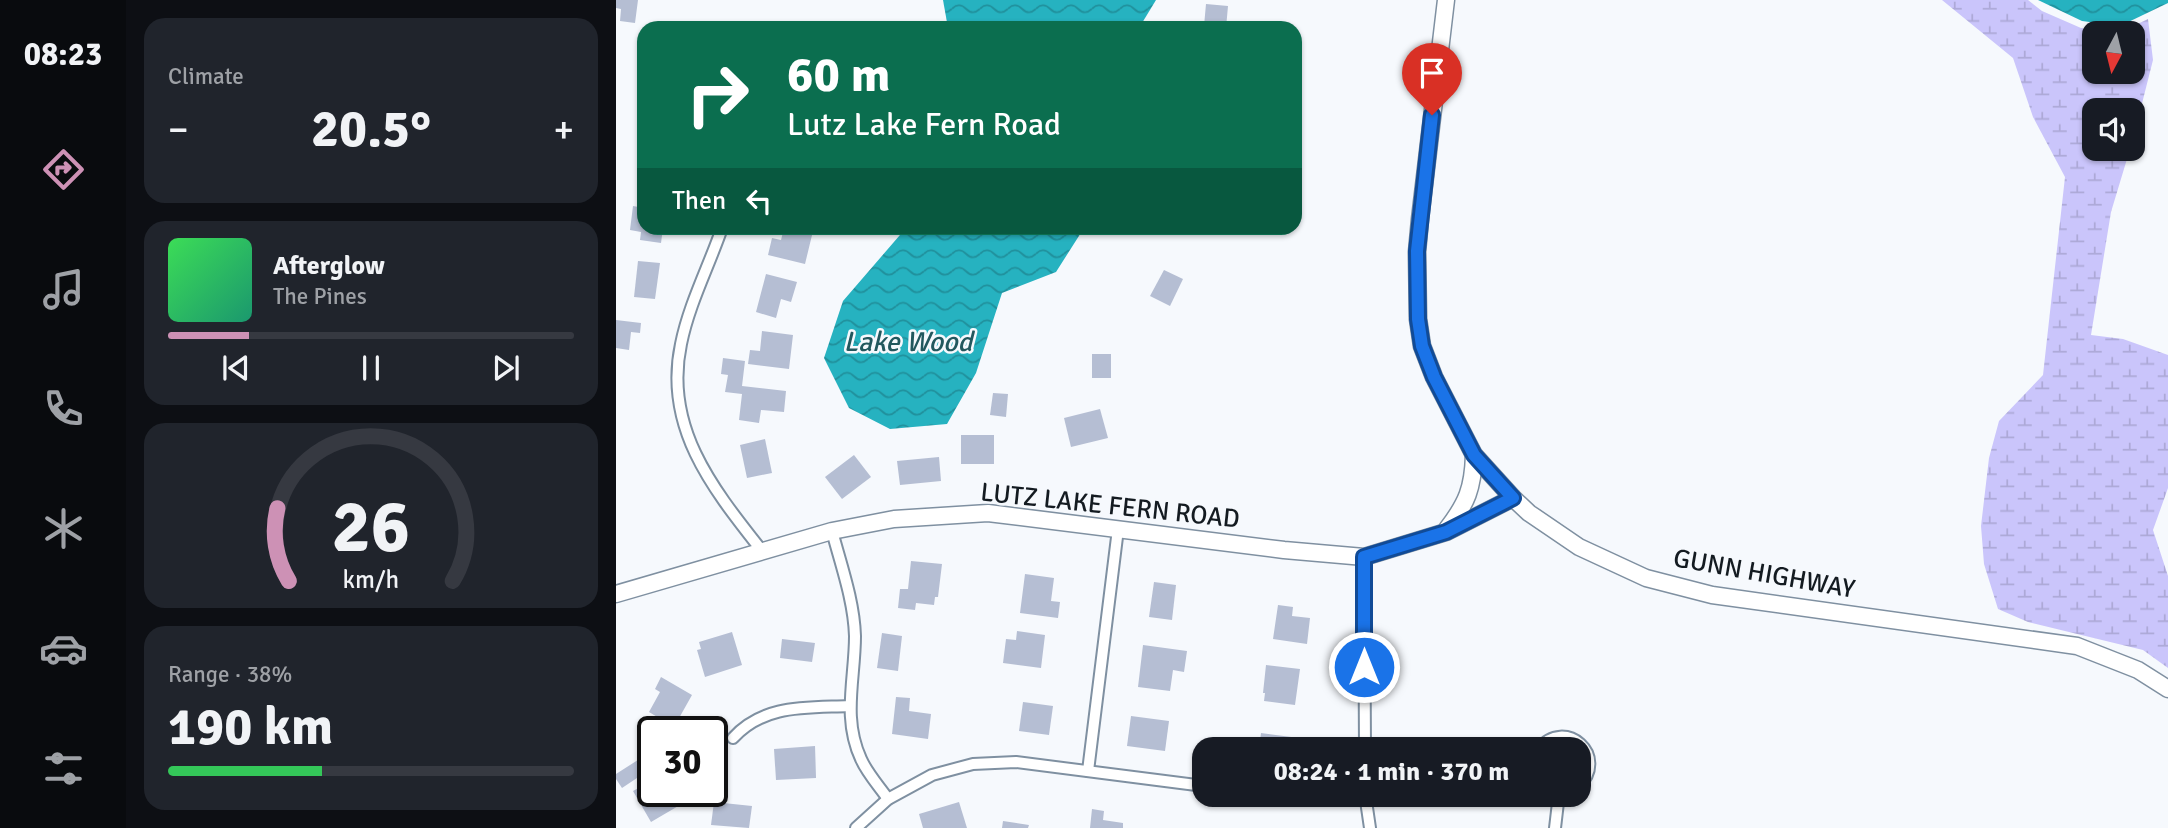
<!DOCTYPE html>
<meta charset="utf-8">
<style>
:root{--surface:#171b24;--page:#20242c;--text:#f1f3f6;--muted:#9ea1a6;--line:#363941;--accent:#cd91b5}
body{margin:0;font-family:Signika,sans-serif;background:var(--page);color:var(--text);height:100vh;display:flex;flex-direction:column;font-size:26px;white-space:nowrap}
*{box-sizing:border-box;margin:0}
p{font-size:23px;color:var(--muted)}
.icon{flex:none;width:38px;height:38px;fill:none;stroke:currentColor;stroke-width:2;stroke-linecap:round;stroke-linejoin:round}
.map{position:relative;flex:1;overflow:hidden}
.details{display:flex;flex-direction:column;gap:18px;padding:18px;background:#0d0f14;width:490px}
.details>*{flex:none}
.guide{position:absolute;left:21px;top:21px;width:665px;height:214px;border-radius:21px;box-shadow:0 2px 5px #0004;background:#0b6e4f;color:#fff;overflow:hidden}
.needle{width:46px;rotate:187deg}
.fabs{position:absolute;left:1466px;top:21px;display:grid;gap:14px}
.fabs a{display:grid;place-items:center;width:63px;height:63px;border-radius:14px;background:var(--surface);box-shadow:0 2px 5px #0004;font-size:35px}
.speed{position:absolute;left:21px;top:716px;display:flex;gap:14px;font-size:35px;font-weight:700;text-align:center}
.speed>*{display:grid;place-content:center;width:91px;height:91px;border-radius:50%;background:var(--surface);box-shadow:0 2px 5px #0004;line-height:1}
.speed .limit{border:4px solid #111;border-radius:10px;background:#fff;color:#111}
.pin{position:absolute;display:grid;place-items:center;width:60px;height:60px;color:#fff;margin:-72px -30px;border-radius:50% 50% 50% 0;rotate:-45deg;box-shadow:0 0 7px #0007}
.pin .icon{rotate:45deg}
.me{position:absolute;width:77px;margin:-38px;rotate:0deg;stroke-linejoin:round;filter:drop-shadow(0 0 5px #0008)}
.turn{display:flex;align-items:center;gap:24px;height:147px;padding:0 35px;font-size:32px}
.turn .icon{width:91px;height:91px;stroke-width:2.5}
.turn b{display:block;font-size:49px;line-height:60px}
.then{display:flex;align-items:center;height:66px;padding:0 35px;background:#0003;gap:14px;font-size:26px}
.big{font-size:52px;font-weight:700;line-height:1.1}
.details .card{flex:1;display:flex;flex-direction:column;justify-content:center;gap:10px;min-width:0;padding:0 24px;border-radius:21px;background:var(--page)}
.details .dial{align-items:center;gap:0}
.dial svg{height:182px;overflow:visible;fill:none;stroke:var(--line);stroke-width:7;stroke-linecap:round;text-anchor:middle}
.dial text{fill:var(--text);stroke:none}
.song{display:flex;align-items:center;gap:21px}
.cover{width:84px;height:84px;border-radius:10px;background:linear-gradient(135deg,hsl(130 70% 55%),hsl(160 70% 35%))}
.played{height:7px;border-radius:4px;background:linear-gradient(90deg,var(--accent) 20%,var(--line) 20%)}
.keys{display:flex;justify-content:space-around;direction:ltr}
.heat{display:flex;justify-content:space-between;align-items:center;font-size:38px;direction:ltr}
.charge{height:10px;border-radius:5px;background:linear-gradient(90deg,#34c759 38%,var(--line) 0)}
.trip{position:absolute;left:576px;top:737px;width:399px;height:70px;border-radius:21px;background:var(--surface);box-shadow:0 2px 5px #0004;font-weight:700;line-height:70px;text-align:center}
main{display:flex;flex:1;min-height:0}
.dock{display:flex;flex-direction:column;width:126px;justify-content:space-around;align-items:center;background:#090b0e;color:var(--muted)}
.dock .icon{width:49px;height:49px}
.dock .current{color:var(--accent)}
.dock b{font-size:32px;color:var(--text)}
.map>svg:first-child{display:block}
.wetland{fill:url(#wetland-marsh);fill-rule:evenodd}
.water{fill:url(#water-waves)}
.building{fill:#b5bed3}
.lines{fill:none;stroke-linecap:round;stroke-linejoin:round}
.minor-casing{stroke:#7f90a1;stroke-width:14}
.secondary-casing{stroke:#7f90a1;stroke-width:19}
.minor{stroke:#fff;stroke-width:10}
.secondary{stroke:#fff;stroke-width:16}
.route-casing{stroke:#114b97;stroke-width:18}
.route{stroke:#1a73e8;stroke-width:12}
.labels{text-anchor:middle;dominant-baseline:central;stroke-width:5;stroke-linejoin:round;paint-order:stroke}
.street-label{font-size:26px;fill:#141b21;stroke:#f6f9fd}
.water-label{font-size:28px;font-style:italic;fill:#22585e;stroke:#f6f9fd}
</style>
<main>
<nav class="dock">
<b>08:23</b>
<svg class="icon current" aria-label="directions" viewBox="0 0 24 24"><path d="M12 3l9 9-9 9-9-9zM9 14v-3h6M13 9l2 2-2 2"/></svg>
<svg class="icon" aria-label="music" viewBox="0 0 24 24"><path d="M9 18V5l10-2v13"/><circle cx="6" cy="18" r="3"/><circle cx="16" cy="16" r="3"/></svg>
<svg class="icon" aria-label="phone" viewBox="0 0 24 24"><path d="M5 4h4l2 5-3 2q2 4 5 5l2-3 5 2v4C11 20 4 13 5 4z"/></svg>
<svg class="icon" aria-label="climate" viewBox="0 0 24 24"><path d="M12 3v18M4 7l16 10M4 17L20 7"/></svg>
<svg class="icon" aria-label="car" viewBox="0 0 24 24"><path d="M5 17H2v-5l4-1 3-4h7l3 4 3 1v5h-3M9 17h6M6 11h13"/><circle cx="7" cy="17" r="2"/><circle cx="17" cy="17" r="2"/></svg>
<svg class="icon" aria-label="filters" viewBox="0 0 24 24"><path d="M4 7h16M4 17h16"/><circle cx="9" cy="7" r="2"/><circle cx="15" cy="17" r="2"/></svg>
</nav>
<section class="details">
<div class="card"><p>Climate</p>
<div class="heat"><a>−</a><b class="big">20.5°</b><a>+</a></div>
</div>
<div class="card">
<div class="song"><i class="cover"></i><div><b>Afterglow</b><p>The Pines</p></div></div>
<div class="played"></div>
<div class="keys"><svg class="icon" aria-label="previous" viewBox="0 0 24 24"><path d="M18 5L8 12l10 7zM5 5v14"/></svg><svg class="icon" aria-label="pause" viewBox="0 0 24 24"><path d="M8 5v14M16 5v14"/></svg><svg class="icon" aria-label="next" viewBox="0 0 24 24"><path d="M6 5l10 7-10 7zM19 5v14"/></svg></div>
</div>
<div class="card dial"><svg viewBox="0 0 100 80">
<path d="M14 69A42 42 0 1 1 86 69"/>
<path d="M14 69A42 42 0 0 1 9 37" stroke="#cd91b5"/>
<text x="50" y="56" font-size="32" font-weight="700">26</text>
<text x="50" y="72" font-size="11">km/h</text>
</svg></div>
<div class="card"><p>Range · 38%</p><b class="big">190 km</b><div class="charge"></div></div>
</section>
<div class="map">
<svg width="1552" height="828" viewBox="0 0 1552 828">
<defs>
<pattern id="wetland-marsh" width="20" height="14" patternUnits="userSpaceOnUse" patternTransform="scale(1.75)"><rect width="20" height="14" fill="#cac5fb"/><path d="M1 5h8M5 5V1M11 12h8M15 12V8" fill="none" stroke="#ada9d7"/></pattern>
<pattern id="water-waves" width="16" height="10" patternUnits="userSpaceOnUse" patternTransform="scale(1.75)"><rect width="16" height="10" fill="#26b2c0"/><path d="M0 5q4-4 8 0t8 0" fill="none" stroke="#20909c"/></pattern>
</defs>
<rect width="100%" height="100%" fill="#f6f9fd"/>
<path class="wetland" d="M1326,0H1412L1426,11L1465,28L1505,32L1532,19L1537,60L1517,139V110H1479V149H1514L1495,212L1475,335L1507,339L1552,355V488L1537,530L1552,576V668L1527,650L1412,622L1382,609L1368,564L1365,526L1373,458L1383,421L1427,375L1449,177L1417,117L1397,58ZM1479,33H1517V72H1479Z"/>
<g class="water">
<polygon points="327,0 540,0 523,28 332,28"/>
<polygon points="1422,0 1552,0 1552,3 1504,26 1466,21"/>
<polygon points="290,228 468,228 440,272 386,293 360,373 331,424 274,429 233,408 208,358 227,301"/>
</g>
<g class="building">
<polygon points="0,0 22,0 19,23 4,21 5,9 0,8"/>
<polygon points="590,4 612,6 610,28 574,28 575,25 588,26"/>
<polygon points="17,206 28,208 28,228 47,228 45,243 24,240 25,232 14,230"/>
<polygon points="168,228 197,231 189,264 152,255 156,238 165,240"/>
<polygon points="22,261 44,263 39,299 18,297"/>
<polygon points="548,270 567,279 554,306 534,296"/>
<polygon points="150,274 181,282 175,302 165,299 160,318 140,312"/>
<polygon points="0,320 25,323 24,333 15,332 13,350 0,348"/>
<polygon points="146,331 177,335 173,369 132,364 134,350 144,351"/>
<rect x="476" y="354" width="19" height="24"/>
<polygon points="107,358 129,361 126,386 170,391 168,412 145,410 143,423 123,420 126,394 109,392 112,375 105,374"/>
<polygon points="377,393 392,394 390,417 374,415"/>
<polygon points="484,409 492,438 455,447 448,418"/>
<rect x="345" y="435" width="33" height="29"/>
<polygon points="149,439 156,473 131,478 124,445"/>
<polygon points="238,455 255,477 226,499 209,477"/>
<polygon points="323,457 325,481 284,485 281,461"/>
<polygon points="295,561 326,564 322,597 319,597 318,605 300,603 299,610 282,608 284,589 292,589"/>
<polygon points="409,574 438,578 435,601 444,602 442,618 404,613"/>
<polygon points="538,582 560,585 556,620 533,617"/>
<polygon points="662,605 677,607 676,616 694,618 691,644 657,639"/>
<polygon points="401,631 429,635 425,668 387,663 390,639 400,640"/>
<polygon points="116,632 126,665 89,677 81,650 85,649 83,642"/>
<polygon points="266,633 286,636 282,671 261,668"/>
<polygon points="166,639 199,643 196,662 164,658"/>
<polygon points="527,645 571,651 568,672 557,670 554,691 522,687"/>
<polygon points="650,665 684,669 679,705 648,701 649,693 647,693"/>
<polygon points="45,677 76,695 58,727 33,712 44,692 39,689"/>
<polygon points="280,697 294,698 293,711 315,714 312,739 276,734"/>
<polygon points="407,702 437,706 433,735 403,731"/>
<polygon points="515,716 553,721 549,751 511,746"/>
<polygon points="645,733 683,738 681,749 643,749"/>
<polygon points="199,746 200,778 160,780 158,749"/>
<polygon points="25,758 33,770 6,788 0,779 0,774"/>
<polygon points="37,780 37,791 56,791 64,805 35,822 17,791"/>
<polygon points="98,802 136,806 133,828 95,825"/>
<polygon points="343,802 351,828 307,828 303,814"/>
<polygon points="476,809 488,811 487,820 507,823 507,828 474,828"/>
<polygon points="387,821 413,825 412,828 386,828"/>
</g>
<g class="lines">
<g class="minor-casing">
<g id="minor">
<path d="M106,228C93,266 73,304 65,344C47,428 98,490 146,551"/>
<path d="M216,531C225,565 238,601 239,636C239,679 226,718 245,759C251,773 263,786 272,799"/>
<polyline points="748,557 749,749"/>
<path d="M117,738C148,704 190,708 233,706"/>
<path d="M923,749C948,716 995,756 962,787"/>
<polyline points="472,771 502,529"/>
<polyline points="650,794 676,798 749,795"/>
<polyline points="749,794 754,828"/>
<polyline points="240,828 272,799 316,775 357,764 400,762 588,786"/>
<polyline points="939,828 943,794"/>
</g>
</g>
<g class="secondary-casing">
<g id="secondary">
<polyline points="830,0 804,219 801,252 802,319 806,346 818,377 858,455 897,498 913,513 963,547 1030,578 1096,595 1461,646 1522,670 1552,689"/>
<path d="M831,529C851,503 857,488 858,455"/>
<polyline points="0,594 216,531 278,519 372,513 668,550 748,557 830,532 897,498"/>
</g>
</g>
<use href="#minor" class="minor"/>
<use href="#secondary" class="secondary"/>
</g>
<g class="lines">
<g class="route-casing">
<polyline id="route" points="748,667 748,557 830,532 897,498 858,455 818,377 806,346 802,319 801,251 816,115"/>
</g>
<use href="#route" class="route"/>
</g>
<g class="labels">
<g class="street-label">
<text transform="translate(494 506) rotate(6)">LUTZ LAKE FERN ROAD</text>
<text transform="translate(1148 574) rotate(10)">GUNN HIGHWAY</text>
</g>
<g class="water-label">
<text x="292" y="342">Lake Wood</text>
</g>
</g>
</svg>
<div class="fabs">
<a><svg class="needle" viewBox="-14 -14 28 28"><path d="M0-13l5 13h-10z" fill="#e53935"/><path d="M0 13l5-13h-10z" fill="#9ea1a6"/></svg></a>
<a><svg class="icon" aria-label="sound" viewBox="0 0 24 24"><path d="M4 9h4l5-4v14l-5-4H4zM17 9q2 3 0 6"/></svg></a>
</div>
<div class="speed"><div class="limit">30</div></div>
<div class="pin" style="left:816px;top:115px;background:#d93025"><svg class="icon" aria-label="arrive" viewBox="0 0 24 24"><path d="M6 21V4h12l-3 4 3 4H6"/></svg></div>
<svg class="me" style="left:748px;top:667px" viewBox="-20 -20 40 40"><circle r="17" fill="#1a73e8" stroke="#fff" stroke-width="3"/><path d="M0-11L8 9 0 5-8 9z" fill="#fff"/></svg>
<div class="trip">08:24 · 1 min · 370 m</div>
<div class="guide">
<div class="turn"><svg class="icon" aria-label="right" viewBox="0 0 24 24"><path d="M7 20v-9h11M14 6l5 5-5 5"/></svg><div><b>60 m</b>Lutz Lake Fern Road</div></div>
<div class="then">Then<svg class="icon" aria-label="left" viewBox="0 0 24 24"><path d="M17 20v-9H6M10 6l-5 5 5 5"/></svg></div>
</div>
</div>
</main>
